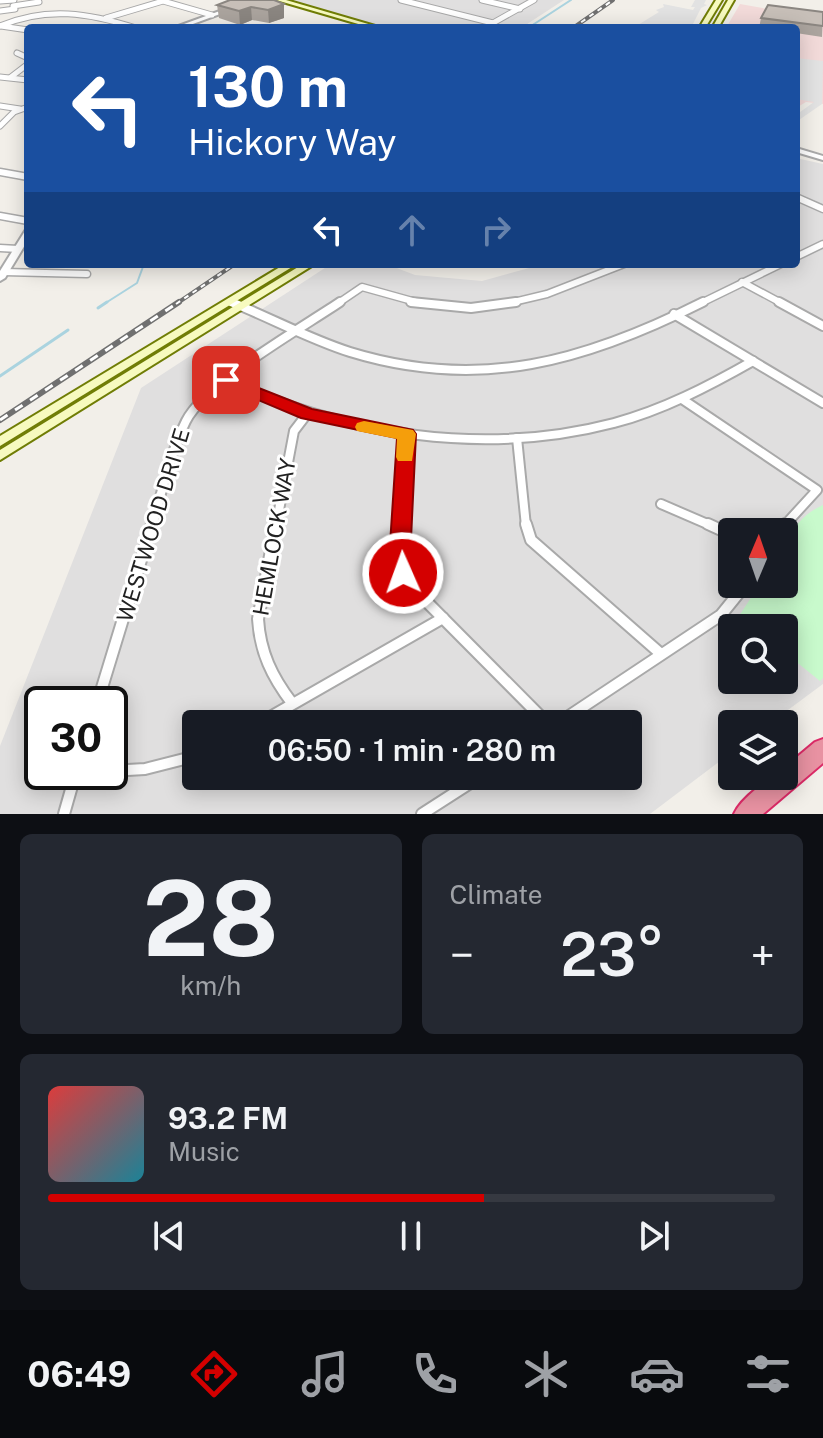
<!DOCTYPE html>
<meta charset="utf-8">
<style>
:root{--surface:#171b24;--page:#242831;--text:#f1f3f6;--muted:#9ea1a6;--line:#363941;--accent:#d40000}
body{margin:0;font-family:"Public Sans",sans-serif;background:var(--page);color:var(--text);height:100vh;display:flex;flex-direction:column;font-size:30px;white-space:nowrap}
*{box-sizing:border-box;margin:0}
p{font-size:26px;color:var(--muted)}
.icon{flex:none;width:44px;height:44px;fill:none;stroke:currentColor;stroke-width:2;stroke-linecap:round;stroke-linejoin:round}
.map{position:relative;height:814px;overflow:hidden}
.drawer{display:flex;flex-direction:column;gap:20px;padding:20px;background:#0d0f14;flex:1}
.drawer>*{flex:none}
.hud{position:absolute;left:24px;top:24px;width:776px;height:244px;border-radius:8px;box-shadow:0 4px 20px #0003;background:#1a4fa0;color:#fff;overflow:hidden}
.needle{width:52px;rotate:2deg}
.buttons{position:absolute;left:718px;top:518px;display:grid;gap:16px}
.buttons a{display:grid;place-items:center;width:80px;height:80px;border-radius:8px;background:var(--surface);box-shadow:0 4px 20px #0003;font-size:40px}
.speed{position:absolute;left:24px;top:686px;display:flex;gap:16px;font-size:40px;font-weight:700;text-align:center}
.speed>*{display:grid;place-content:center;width:104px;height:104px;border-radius:50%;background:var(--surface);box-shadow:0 4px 20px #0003;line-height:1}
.speed .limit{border:4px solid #111;border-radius:12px;background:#fff;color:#111}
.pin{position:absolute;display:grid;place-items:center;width:68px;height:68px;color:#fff;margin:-34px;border-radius:16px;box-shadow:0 4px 12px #0006}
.me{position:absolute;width:88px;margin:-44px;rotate:358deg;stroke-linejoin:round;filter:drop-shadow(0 0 6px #0008)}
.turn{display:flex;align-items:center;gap:28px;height:168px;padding:0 32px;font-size:36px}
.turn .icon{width:104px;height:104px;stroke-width:2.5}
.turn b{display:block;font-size:56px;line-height:68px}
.lanes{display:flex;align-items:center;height:76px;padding:0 32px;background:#0003;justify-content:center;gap:40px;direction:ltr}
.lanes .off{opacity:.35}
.big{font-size:60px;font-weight:600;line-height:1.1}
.drawer .widget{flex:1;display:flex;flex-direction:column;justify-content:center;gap:12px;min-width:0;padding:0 28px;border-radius:12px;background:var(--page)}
.drawer .dial{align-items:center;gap:0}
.dial b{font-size:104px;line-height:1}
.song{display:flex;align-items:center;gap:24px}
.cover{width:96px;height:96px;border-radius:12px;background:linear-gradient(135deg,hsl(0 70% 55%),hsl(190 70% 35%))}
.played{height:8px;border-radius:4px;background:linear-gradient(90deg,var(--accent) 60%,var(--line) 60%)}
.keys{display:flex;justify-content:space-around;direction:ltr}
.heat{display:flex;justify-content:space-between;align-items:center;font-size:44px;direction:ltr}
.drawer .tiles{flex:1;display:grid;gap:20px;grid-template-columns:1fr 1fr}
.widget:last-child{grid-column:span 2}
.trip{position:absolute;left:182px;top:710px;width:460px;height:80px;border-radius:8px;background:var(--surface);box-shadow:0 4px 20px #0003;font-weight:600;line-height:80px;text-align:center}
.tab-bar{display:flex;height:128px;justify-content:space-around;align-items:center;background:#090b0e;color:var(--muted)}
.tab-bar .icon{width:56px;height:56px}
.tab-bar .on{color:var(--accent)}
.tab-bar b{font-size:36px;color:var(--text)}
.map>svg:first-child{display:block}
.residential{fill:#e0dfdf;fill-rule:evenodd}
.commercial{fill:#f2dad9}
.park{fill:#c8facc}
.parking{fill:#e2e2e2}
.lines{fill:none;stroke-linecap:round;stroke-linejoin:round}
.stream-far1{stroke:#aad3df;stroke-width:2}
.stream{stroke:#aad3df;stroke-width:3}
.minor-far3-casing{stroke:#a9a9a9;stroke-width:7}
.minor-far2-casing{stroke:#a9a9a9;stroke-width:9}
.minor-far1-casing{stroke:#a9a9a9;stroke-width:12}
.minor-casing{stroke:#a9a9a9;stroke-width:14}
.tertiary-casing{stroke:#a9a9a9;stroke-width:4}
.secondary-casing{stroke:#707d05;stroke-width:4}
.motorway-casing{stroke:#dc2a67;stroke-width:4}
.minor-far3{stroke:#fff;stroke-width:5}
.minor-far2{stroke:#fff;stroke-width:6}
.minor-far1{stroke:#fff;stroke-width:8}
.minor{stroke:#fff;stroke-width:10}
.tertiary{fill:#fff;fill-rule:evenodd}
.secondary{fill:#f7fabf;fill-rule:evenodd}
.motorway{fill:#e892a2;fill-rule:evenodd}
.rail-far1-casing{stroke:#707070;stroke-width:4}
.rail-casing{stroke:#707070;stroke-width:6}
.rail-far1{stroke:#fff;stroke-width:2;stroke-dasharray:5;stroke-linecap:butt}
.rail{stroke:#fff;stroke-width:3;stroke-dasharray:9;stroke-linecap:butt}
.wall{fill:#aba49e}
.shaded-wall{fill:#8b8681}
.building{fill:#c7bfb8;stroke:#8b8681;stroke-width:2}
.route{fill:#d40000;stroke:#8a0000;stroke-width:2}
.slow{fill:#f59e0b}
.labels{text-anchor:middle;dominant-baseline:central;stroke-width:6;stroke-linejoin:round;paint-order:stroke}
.street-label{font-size:22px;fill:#222;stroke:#fff}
</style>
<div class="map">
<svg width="823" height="814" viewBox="0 0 823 814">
<rect width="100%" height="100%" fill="#f2efe9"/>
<g class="residential">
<polygon points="287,0 564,0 521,28 388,28"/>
<path d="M796,158L823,164V684L769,724H732V752L650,814H0V746L141,388L331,264H386L415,275L482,281L544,264H796ZM732,532H784V584H732ZM732,628H784V680H732ZM42,704H110V772H42ZM196,724H628V776H196Z"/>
</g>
<polygon class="commercial" points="740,4 823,19 823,104 806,102 796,108 796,28 726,28"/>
<path class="park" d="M823,505V678L820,681L784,652V628H754L739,616L760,584H784C784,550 787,521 823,505Z"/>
<g class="parking">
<polygon points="695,0 706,0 704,4 707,5 701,8 691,28 633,28 659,12 656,10 664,7 663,4 693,10 695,7 691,7"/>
<polygon points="796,58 823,61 822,104 796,122 796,115 814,102 796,99"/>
</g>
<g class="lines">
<g class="stream-far1">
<polyline points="528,28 571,0"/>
<polyline points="104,304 137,283 144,264"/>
</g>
<g class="stream">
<polyline points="98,308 107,302"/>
<polyline points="0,376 68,330"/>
</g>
<g class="minor-far3-casing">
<g id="minor-far3">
<polyline points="401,0 493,23 534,0"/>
<polyline points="482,0 520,9"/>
<polyline points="0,1 14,0"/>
<polyline points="13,6 39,2"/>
<polyline points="0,11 15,9"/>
<polyline points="106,18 163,1 212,15"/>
<path d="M0,26C47,6 89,13 136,28"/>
<polyline points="1,26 28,30"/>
<polyline points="17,53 28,58"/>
<polyline points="0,77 28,80"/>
<polyline points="11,77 28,64"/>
<polyline points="0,106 20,109"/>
<polyline points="0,126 14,112 28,107"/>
</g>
</g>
<g class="minor-far2-casing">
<g id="minor-far2">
<polyline points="0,172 28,177"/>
<polyline points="796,197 823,209"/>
<polyline points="0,216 28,221"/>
<polyline points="0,248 18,249"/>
<polyline points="796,257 823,244"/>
<polyline points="4,272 87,274"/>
<polyline points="742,282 783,304"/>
<polyline points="231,302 236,304"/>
<polyline points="337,304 362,287 423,304"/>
<polyline points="505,304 547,294 624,264"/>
<polyline points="699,304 781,264"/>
</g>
</g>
<g class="minor-far1-casing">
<g id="minor-far1">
<path d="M231,302C271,318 309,339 350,352C480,392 586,361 703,302"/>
<polyline points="411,302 471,308 516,302"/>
<polyline points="779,302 823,326"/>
<polyline points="674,314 823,403"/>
<path d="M226,380C346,435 484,457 614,423C663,410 709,386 753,361"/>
<polyline points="682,399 817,490 784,526"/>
<polyline points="517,438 526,526"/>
<polyline points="661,504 712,526"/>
<path d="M152,526C162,492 170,453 186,421C206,382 300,329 340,302"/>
<polyline points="276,526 294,431 307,414"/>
<polyline points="402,526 406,434"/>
</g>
</g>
<g class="minor-casing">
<g id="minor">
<path d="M276,524L258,619C260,652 272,677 292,703"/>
<polyline points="402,524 400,560 411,586 548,724"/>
<polyline points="526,524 531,540 661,654"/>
<polyline points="708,524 732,535"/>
<polyline points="780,532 785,524"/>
<polyline points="97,704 152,524"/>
<polyline points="258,724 443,618"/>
<polyline points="557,724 721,615 746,584"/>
<polyline points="92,772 145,769 196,756"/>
<polyline points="64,814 76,772"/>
<polyline points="422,814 481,776"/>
</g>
</g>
<g class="tertiary-casing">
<g id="tertiary">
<polygon points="250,0 258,0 182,28 173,28"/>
<polygon points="796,148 823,156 823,160 796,152"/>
<polygon points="28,230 28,240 5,278 0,281 0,271 25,231"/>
</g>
</g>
<g class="secondary-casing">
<g id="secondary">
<polygon points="276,0 286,0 382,28 372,28"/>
<polygon points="716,0 722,0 705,28 699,28"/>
<polygon points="728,0 734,0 718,28 712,28"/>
<polygon points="285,264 297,264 0,446 0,436"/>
<polygon points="303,264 315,264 0,460 0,450"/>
</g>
</g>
<g class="motorway-casing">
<path id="motorway" d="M823,739V763L763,814H734C741,799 768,776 784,776V768L815,742Z"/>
</g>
<use href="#minor-far3" class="minor-far3"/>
<use href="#minor-far2" class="minor-far2"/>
<use href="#minor-far1" class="minor-far1"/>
<use href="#minor" class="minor"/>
<use href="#tertiary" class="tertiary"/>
<use href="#secondary" class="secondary"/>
<use href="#motorway" class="motorway"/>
<g class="rail-far1-casing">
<g id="rail-far1">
<polyline points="573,28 613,0"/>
<polyline points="176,304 235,264"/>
</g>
</g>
<g class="rail-casing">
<polyline id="rail" points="0,420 179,302"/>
</g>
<use href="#rail-far1" class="rail-far1"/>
<use href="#rail" class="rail"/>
</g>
<g class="wall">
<polygon points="248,1 284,4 284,18 269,23 252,20 240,25 219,18 217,5"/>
<polygon points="823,12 822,37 796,33 796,28 759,28 761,18"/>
</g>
<g class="shaded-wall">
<polygon points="284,4 284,18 269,23 268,10"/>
<polygon points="251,7 252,20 240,25 239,11"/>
</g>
<g class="building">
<polygon points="230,0 274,0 284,4 268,10 251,7 239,11 217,5"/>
<polygon points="768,5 823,12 823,26 761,18"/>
</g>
<polygon class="route" points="226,375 312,409 413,430 416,434 410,560 413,573 410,579 395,579 389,560 397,438 301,418 220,384 217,380 220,376"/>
<polygon class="slow" points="364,421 413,430 416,434 412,461 398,461 396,457 397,439 357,431 355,427 357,423"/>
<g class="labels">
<g class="street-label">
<text transform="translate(153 525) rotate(-73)">WESTWOOD DRIVE</text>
<text transform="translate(274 537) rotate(-80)">HEMLOCK WAY</text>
</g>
</g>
</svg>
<div class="buttons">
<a><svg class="needle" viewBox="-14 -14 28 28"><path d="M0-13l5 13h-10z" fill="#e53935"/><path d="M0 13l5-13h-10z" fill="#9ea1a6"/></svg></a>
<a><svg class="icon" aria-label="search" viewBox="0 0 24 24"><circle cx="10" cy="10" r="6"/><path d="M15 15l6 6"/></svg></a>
<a><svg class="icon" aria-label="layers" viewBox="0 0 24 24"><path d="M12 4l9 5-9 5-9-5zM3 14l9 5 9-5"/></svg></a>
</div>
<div class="speed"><div class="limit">30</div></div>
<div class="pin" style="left:226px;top:380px;background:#d93025"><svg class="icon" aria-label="arrive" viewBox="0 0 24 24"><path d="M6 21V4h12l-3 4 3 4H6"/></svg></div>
<svg class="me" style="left:403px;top:573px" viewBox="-20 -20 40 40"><circle r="17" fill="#d40000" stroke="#fff" stroke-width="3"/><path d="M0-11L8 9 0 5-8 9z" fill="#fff"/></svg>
<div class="trip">06:50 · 1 min · 280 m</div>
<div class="hud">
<div class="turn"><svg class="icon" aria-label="left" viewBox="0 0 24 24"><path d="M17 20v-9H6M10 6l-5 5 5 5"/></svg><div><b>130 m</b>Hickory Way</div></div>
<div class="lanes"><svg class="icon" aria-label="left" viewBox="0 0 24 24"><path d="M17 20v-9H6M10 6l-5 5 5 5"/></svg><svg class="icon off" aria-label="ahead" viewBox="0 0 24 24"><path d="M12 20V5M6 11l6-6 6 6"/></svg><svg class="icon off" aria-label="right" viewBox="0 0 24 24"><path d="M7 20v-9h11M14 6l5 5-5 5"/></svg></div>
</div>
</div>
<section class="drawer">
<div class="tiles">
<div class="widget dial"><b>28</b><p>km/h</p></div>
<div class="widget"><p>Climate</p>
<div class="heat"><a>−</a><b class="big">23°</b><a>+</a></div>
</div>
<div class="widget">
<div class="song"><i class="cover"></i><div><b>93.2 FM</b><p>Music</p></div></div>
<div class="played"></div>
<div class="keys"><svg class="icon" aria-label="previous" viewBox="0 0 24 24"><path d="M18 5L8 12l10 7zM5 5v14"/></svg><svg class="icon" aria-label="pause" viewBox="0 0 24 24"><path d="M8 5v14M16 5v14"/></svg><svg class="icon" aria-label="next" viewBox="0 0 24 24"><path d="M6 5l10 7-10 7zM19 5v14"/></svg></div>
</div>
</div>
</section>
<nav class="tab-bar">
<b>06:49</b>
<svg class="icon on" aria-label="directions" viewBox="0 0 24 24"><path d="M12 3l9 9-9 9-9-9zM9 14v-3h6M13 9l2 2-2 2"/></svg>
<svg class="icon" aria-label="music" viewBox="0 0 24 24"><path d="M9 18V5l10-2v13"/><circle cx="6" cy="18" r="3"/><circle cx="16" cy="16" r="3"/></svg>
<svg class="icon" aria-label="phone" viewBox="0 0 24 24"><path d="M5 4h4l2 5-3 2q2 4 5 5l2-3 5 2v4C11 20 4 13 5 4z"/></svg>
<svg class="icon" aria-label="climate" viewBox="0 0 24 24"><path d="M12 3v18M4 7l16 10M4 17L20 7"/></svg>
<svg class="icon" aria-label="car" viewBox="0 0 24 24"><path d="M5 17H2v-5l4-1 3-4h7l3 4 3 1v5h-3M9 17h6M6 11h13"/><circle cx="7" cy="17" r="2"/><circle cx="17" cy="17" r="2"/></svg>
<svg class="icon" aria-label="filters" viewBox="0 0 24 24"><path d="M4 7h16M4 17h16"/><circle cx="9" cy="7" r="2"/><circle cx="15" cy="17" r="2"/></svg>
</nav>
